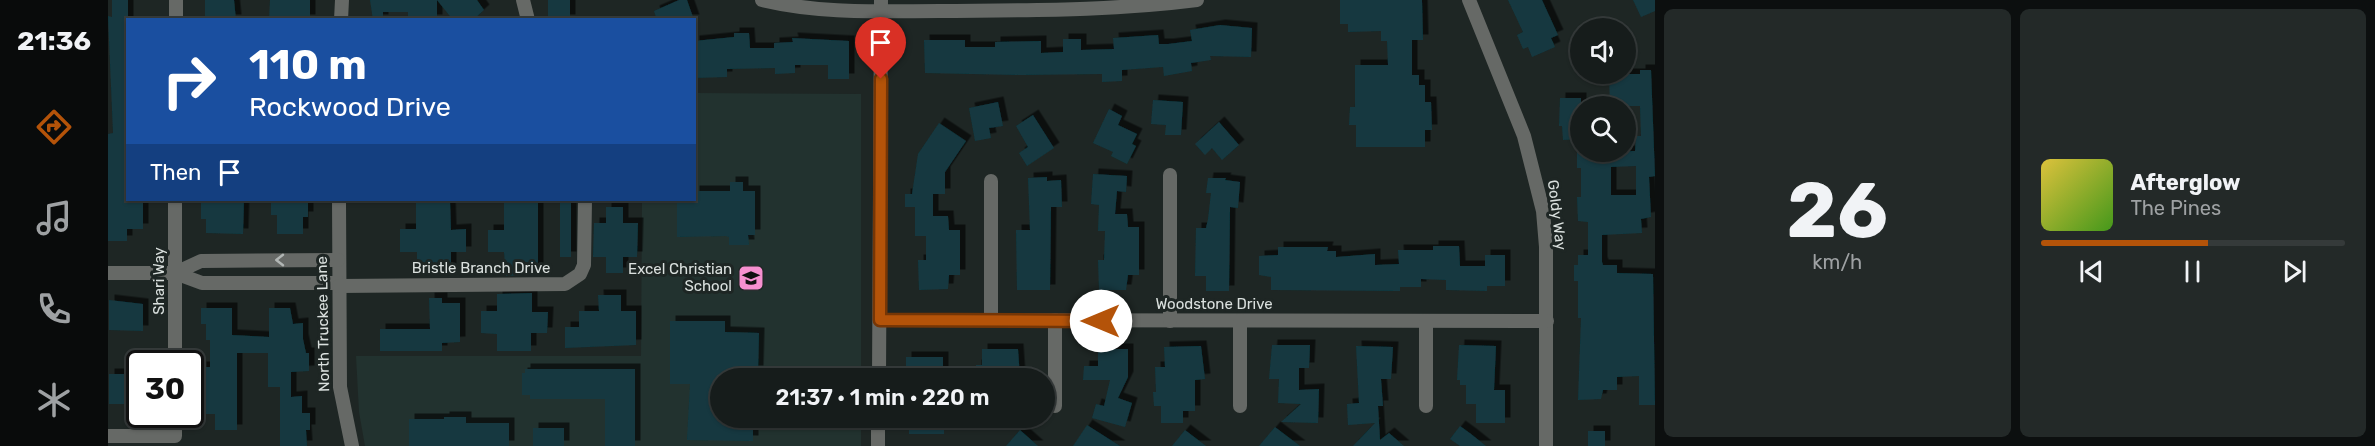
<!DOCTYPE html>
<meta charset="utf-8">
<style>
:root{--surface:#161c1b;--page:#232928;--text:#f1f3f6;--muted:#9ea1a3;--line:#353a3a;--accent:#b45309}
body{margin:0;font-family:Rubik,sans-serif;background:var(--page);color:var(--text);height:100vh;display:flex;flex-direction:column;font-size:22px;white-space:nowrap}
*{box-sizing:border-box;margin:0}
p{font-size:20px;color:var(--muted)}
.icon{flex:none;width:33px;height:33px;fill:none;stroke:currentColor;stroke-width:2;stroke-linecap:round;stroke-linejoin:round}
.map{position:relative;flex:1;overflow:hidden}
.sheet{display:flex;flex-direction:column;gap:9px;padding:9px;background:#0c0f0f;width:720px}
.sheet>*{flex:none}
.guide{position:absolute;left:18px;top:18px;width:570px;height:183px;border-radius:0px;box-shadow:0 2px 4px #0004,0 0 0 2px var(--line);background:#1a4fa0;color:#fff;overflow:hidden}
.tools{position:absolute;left:1462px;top:18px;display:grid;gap:12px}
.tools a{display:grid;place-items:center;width:66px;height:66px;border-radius:50%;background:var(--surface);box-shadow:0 2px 4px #0004,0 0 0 2px var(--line);font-size:30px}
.speed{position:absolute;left:18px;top:350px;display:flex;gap:12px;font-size:30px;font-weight:700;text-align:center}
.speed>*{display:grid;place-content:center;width:78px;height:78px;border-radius:50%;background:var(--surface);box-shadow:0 2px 4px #0004,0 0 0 2px var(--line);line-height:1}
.speed .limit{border:3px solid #111;border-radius:9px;background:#fff;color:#111}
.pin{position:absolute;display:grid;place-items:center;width:51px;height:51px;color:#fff;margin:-62px -26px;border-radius:50% 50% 50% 0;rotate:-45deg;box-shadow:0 0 6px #0007}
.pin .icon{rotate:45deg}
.me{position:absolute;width:66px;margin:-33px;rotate:270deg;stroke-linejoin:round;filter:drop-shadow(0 0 4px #0008)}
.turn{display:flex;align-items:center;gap:21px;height:126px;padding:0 24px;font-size:27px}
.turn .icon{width:78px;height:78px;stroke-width:2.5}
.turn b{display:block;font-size:42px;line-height:51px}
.then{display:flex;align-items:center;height:57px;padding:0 24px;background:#0003;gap:12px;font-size:22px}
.sheet .widget{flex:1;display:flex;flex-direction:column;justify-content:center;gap:9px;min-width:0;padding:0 21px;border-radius:9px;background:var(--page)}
.sheet .dial{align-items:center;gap:0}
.dial b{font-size:78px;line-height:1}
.song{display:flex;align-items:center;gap:18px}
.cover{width:72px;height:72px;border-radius:9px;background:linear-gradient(135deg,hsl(50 70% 55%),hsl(100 70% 35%))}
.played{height:6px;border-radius:3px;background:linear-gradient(90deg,var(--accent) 55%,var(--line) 55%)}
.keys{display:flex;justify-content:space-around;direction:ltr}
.sheet .tiles{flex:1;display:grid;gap:9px;grid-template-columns:repeat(2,1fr)}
.trip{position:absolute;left:602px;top:368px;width:345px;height:60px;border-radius:30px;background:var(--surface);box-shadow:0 2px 4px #0004,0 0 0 2px var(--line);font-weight:600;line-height:60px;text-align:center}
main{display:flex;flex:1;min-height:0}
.menu{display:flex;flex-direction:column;width:108px;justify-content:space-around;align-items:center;background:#090b0b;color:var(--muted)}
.menu .icon{width:42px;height:42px}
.menu .current{color:var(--accent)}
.menu b{font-size:27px;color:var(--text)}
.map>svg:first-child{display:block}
.built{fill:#22322f}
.building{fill:#133941;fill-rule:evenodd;filter:url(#shadow)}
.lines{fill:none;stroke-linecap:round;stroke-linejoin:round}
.minor{stroke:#666966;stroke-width:14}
.oneway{stroke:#b1b6b4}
.route-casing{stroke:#753606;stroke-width:15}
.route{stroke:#b45309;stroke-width:10}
.labels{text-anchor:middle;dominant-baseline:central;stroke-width:6;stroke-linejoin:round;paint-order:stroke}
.street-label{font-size:15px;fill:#dae0de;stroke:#1e2624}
.poi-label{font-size:15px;fill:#dae0de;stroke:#1e2624;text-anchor:end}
</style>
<main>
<nav class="menu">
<b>21:36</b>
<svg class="icon current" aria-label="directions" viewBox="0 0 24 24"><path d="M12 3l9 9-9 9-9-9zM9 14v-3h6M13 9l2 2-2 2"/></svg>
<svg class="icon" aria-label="music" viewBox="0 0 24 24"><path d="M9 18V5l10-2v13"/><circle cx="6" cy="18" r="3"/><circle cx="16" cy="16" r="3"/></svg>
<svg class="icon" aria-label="phone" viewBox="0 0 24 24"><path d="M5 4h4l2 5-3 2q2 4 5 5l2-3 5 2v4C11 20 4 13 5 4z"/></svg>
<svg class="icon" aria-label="climate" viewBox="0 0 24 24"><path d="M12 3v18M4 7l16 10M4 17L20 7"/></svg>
</nav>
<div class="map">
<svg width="1547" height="446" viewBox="0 0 1547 446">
<defs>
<filter id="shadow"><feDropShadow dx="5.5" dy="-5.5" stdDeviation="0" flood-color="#0009"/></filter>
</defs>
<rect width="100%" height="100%" fill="#1e2624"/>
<polygon class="built" points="587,93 753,94 753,378 612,378 612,417 753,417 753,446 257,446 251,412 248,356 533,356 534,200 586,200"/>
<g class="building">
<polygon points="4,0 20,0 20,200 35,200 35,229 19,229 19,241 0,241 0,134 5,133 0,16 4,17"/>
<polygon points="97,0 126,0 128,20 97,20"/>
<polygon points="162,0 202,0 202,20 161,20"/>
<polygon points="262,0 369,0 376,10 365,20 345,20 329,0 329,20 300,20 300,12 275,12 275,20 265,20"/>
<rect x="440" y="0" width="22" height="20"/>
<polygon points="571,0 579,0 586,20 549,20 546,11"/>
<polygon points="1232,0 1314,0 1315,40 1304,40 1304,75 1311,75 1311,85 1317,85 1317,102 1323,102 1324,130 1317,130 1317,147 1248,147 1248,125 1241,125 1242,107 1247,107 1247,65 1280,65 1279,41 1273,41 1273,31 1240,32 1240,24 1232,24"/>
<polygon points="1400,0 1434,0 1450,35 1443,38 1447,47 1424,57 1420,47 1415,49 1409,35 1415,32"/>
<polygon points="1525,0 1547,0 1547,11 1533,17"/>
<polygon points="1112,25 1144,28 1143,57 1102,56 1103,60 1083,63 1084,71 1056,76 1055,67 1014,70 1014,81 994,82 994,74 913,75 817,73 816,40 857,40 857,47 887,47 887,42 933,41 933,53 955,52 955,39 973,39 973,50 1006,49 1005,38 1050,35 1051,44 1060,44 1084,41 1082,30"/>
<polygon points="626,33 641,33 642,48 666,48 666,43 685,42 684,38 741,41 741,79 720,79 720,65 687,65 687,73 667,74 667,68 619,69 619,77 586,78 586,41 626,37"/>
<path d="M1532,70H1543L1547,176L1541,177L1543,217L1533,219L1534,233L1494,235V262L1495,265H1509V273L1545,274L1547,405H1531V376L1509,377V390H1495L1493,399L1470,400L1473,318H1470V281H1466V265H1470V255H1480V222L1470,221L1469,197H1473V168H1469V152L1527,151L1528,136H1533L1532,106H1502L1501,74H1532ZM1528,166V195H1503V167Z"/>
<polygon points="1452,98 1473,98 1473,139 1455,140 1454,126 1451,126"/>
<polygon points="1045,100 1075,102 1073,135 1057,135 1058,125 1043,124"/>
<polygon points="890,102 895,126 881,128 883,138 867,141 861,108"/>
<polygon points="1001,109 1014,116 1010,125 1029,134 1024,144 1028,146 1019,164 1003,156 1005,152 985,143"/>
<polygon points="925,115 946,148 919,166 911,153 920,147 908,126"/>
<polygon points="1111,122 1131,145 1114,160 1104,148 1097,155 1087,144"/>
<polygon points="831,123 858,141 837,172 837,194 825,194 825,216 840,216 841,230 852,230 852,275 841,275 840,289 811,290 810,260 818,260 818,236 807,236 807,207 797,207 797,194 804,194 810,154"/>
<polygon points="985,174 1019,176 1018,192 1009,191 1007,214 1019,214 1020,227 1031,227 1031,275 1020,275 1018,290 991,290 990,260 996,260 997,231 990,231 991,205 983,204"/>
<polygon points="939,177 939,181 953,180 954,207 943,207 942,290 909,290 908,230 922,230 920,178"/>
<polygon points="1100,178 1118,178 1117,180 1132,182 1130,208 1122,207 1121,291 1098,291 1098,276 1087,276 1088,228 1098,228 1100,219 1103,193 1098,193"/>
<polygon points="622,182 635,182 635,191 647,191 647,235 640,235 641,245 621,245 621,237 618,236 569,237 569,200 586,200 586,191 622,191"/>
<polygon points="308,200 342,200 343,230 358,229 358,252 343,252 343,274 309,274 309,252 292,252 292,229 308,229"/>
<polygon points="396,200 430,200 430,274 398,276 396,252 380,252 380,230 396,230"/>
<rect x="452" y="200" width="11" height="57"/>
<polygon points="93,201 136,201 135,234 98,233 98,219 93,219"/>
<polygon points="163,201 200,201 200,217 195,217 195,234 169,234 169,215 163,215"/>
<polygon points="498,207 515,207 515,223 530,223 529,257 515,257 515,273 498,273 498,257 485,257 486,223 498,223"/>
<polygon points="1325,246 1351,246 1352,266 1377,266 1377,255 1397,255 1397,286 1379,286 1379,291 1338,290 1338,280 1313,279 1313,287 1292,287 1292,291 1163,290 1163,277 1151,275 1151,256 1170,255 1170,247 1220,247 1219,251 1228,251 1228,257 1267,254 1267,265 1291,264 1290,250 1325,250"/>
<polygon points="424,293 424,312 440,312 439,333 423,333 423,351 389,351 389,334 373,333 373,311 389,311 389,294"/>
<polygon points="490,295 513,295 513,311 528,311 528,345 457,348 457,327 471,327 471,311 491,311"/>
<polygon points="321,298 334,298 334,303 352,303 352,342 334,343 334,351 272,351 272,329 322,329"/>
<polygon points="1,300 35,304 35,331 1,330"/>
<polygon points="93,308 124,308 124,335 161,337 161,308 182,308 185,324 195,323 195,339 198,353 201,353 201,371 183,372 183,397 194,396 194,413 202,413 202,430 198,430 199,446 172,446 172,387 160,387 160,353 129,353 129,430 107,430 107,414 98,414 98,383 93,383 93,367 102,367 102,340 98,340 98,324 93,324"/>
<polygon points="562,321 617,321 617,332 651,333 650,371 617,371 617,378 612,378 612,417 645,417 645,441 579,440 582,384 562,384"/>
<polygon points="1164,345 1202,345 1201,368 1191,368 1191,390 1211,389 1210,423 1173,422 1193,404 1170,403 1171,379 1161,379"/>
<polygon points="1351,345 1388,346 1386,390 1397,390 1397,423 1368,423 1368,404 1358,404 1358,385 1352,385 1352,380 1349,380"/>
<polygon points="1093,346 1097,379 1087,380 1087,411 1075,411 1075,423 1053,423 1053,406 1046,406 1045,392 1048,392 1047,367 1057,367 1056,347"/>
<polygon points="1248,346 1285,347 1283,379 1273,379 1275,406 1270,406 1272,440 1281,433 1296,446 1245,446 1267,423 1240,425 1239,404 1251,403"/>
<polygon points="874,349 910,349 912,378 868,378 868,365 874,365"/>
<polygon points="990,349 1020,349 1020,377 1010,398 1024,403 1017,427 984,418 988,404 996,406 1002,380 975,380 976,366 990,366"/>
<polygon points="798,357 835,357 835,378 808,378 808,372 798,372"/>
<polygon points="417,369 527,369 527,446 497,446 497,399 422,399 422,395 414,395 414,373 417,373"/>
<polygon points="1,374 32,374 32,395 17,395 17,404 1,404"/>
<polygon points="336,417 358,417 358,423 401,423 401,446 301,446 301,419 336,419"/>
<rect x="801" y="417" width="35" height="17"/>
<polygon points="979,425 1012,446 965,446"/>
<polygon points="1352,426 1363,434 1378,446 1352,446 1342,439"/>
<polygon points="1167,427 1192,446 1151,446"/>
<rect x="425" y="428" width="31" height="18"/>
<polygon points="912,430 930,446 898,446"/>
<polygon points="1077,430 1098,446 1064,446"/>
<rect x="1480" y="431" width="17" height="15"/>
</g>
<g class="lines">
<g class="minor">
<polyline points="415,0 420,20"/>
<path d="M654,0C712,14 773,11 832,11C918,10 1003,11 1089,0"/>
<polyline points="1361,0 1416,136 1435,211 1438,247 1438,446"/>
<polyline points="68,20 68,0"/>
<polyline points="233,20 234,0"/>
<polyline points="231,200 232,387 244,446"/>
<polyline points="230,260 93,261 67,273 94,283 231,283"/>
<polyline points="0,273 67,273"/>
<polyline points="231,286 457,284 472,274 476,265 477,200"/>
<polyline points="772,320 1439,321"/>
<polyline points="883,320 883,181"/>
<polyline points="1062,321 1062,175"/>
<polyline points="67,363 67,200"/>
<polyline points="771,378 773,0"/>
<polyline points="947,406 947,320"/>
<polyline points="1132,406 1132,321"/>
<polyline points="1318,406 1318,321"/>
<polyline points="0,436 67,436 67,414"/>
<polyline points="770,446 770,417"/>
</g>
</g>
<defs><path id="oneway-chevron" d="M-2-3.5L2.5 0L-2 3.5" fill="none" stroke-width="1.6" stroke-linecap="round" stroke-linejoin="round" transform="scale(1.5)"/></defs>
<use class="oneway" href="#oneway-chevron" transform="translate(172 260) rotate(180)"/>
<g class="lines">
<g class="route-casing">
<polyline id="route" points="773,79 772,320 993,321"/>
</g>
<use href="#route" class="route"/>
</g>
<defs>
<g id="school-square" transform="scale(1.35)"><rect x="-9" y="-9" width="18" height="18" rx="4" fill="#f690d0" stroke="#1e2624"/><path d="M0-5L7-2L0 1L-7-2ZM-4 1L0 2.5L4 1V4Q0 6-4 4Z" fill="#111"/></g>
</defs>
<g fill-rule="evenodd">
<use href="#school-square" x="643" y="278"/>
</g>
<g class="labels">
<g class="street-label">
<text transform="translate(1449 215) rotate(83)">Goldy Way</text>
<text x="373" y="268">Bristle Branch Drive</text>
<text transform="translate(51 281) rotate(-90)">Shari Way</text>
<text x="1106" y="304">Woodstone Drive</text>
<text transform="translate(215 324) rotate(-91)">North Truckee Lane</text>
</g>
<g class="poi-label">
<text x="624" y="269">Excel Christian<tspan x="624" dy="17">School</tspan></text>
</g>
</g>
</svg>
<div class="tools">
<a><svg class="icon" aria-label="sound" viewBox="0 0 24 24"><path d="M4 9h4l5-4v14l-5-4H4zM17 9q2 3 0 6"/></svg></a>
<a><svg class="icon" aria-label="search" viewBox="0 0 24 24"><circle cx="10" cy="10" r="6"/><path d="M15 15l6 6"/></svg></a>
</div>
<div class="speed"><div class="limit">30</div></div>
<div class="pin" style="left:773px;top:79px;background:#d93025"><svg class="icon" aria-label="arrive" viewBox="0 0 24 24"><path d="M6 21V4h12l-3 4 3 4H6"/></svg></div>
<svg class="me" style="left:993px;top:321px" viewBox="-20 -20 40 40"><circle r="19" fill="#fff"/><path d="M0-13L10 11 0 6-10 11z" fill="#b45309"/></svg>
<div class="trip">21:37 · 1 min · 220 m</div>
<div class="guide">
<div class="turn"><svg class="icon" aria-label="right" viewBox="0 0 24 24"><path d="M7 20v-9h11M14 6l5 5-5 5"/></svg><div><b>110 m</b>Rockwood Drive</div></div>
<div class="then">Then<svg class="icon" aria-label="arrive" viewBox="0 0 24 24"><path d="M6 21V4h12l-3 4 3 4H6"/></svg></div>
</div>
</div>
<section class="sheet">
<div class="tiles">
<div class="widget dial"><b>26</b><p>km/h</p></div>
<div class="widget">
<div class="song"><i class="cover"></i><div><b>Afterglow</b><p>The Pines</p></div></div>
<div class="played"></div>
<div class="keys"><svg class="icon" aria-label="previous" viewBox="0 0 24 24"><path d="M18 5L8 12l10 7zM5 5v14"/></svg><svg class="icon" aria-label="pause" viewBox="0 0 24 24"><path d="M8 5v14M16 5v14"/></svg><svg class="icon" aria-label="next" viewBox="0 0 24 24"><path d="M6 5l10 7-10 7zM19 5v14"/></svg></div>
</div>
</div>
</section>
</main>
